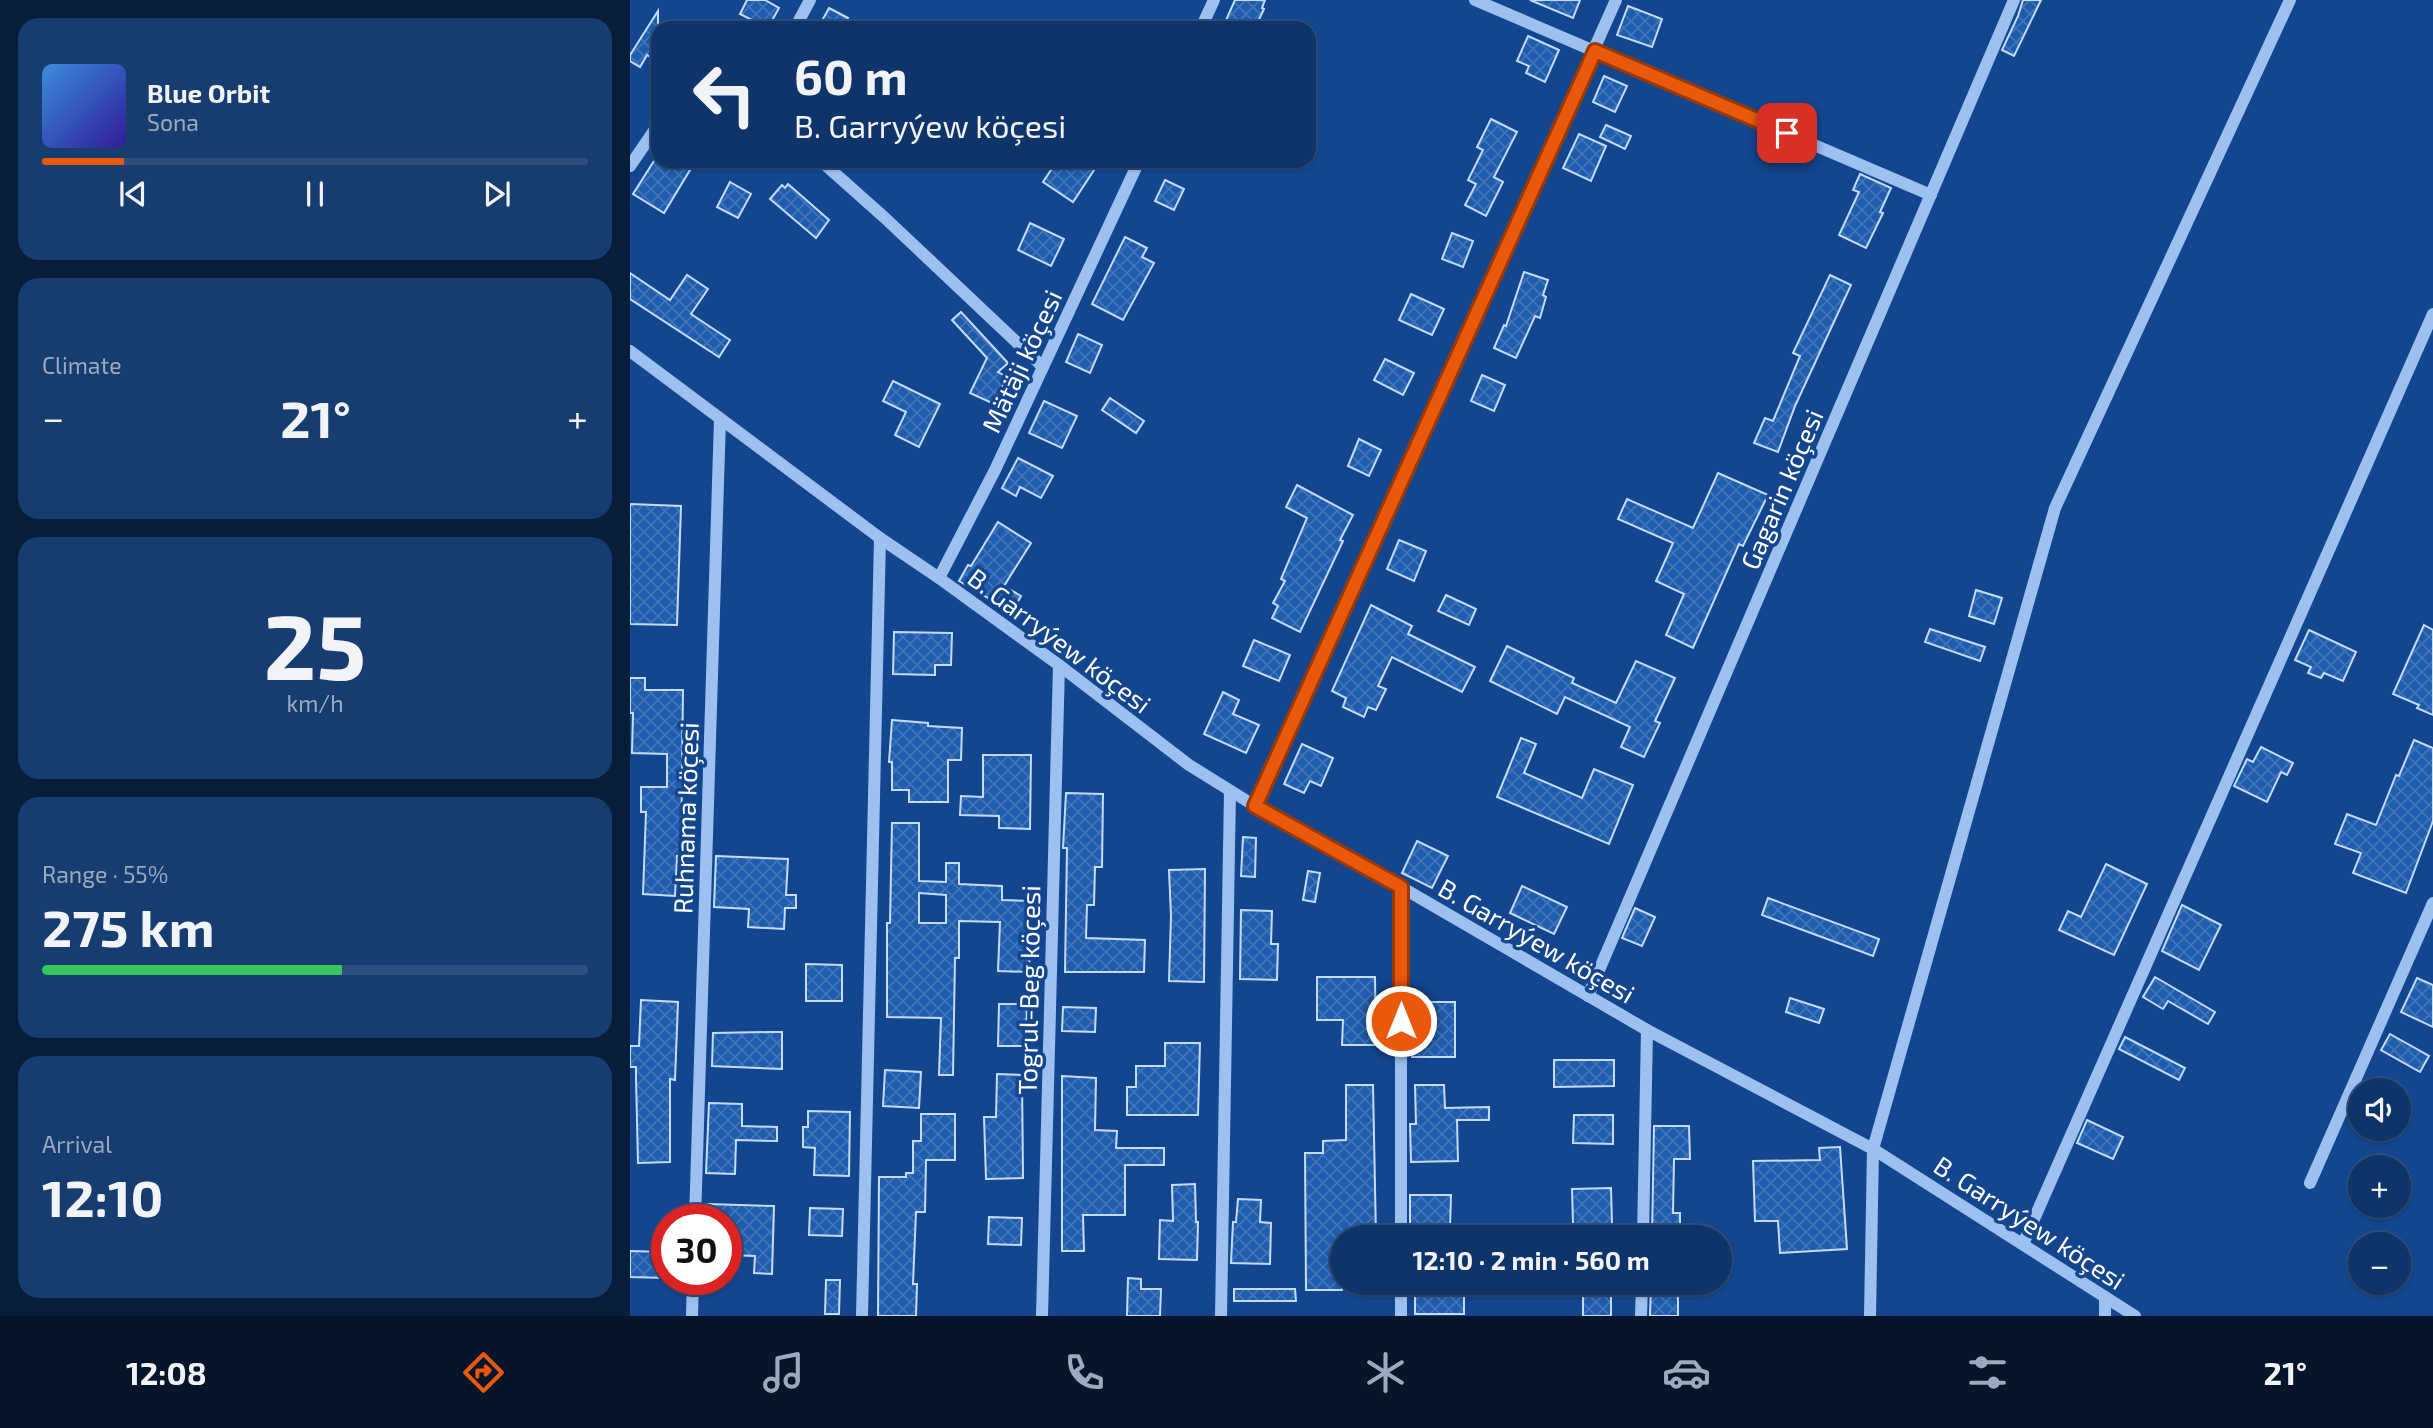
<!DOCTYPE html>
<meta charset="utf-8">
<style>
:root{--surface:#0e346a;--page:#173c70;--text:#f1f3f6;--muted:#9baac1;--line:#2e4f7e;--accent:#ea580c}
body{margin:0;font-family:"Exo 2",sans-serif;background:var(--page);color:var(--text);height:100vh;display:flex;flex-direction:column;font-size:26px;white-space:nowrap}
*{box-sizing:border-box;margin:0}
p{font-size:23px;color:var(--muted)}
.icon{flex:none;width:38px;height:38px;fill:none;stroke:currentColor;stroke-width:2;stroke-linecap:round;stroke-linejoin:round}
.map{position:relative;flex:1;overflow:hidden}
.sheet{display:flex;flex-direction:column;gap:18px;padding:18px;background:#081d3a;width:630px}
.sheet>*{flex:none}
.guide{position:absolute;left:21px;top:21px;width:665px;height:147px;border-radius:21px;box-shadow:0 2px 5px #0004,0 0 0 2px var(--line);background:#0e346a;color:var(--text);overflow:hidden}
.buttons{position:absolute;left:1718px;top:1078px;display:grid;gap:14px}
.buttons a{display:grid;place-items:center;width:63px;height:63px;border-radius:50%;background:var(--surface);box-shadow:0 2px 5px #0004,0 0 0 2px var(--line);font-size:35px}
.speed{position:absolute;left:21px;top:1204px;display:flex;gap:14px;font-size:35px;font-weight:700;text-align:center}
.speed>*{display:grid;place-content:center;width:91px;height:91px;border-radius:50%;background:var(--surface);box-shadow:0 2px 5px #0004,0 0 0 2px var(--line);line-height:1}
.speed .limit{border:10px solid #d22;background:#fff;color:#111}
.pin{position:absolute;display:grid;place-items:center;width:60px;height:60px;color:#fff;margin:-30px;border-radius:14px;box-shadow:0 4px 10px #0006}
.me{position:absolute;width:77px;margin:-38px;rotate:0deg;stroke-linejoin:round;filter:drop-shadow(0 0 5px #0008)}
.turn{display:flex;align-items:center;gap:24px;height:147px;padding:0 28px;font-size:32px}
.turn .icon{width:91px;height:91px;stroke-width:2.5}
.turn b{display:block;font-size:49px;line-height:60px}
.big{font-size:52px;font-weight:700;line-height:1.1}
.sheet .tile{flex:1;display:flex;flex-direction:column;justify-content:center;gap:10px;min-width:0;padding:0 24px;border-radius:21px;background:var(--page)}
.sheet .dial{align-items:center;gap:0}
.dial b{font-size:91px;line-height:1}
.song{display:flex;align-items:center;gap:21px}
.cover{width:84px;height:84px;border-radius:10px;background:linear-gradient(135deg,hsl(210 70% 55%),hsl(250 70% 35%))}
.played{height:7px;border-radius:4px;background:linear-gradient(90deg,var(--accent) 15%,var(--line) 15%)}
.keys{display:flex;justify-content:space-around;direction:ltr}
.heat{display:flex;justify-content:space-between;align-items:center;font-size:38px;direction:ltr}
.charge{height:10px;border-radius:5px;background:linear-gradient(90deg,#34c759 55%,var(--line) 0)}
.trip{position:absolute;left:700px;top:1225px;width:402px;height:70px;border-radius:35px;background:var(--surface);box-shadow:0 2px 5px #0004,0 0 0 2px var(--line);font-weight:700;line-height:70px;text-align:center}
.menu{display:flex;height:112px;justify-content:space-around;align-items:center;background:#06152a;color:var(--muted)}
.menu .icon{width:49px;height:49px}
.menu .active{color:var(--accent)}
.menu b{font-size:32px;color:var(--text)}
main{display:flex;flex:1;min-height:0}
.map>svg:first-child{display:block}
.building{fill:url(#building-cross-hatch);stroke:#c3dcfc;stroke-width:2;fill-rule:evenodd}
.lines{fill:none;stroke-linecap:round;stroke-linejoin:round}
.minor{stroke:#9cc1f1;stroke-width:12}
.route-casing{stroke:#983908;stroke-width:18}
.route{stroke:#ea580c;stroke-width:12}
.labels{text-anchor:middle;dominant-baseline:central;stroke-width:7;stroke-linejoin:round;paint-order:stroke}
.street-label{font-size:26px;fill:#fff;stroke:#13468e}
</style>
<main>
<section class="sheet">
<div class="tile">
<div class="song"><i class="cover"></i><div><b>Blue Orbit</b><p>Sona</p></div></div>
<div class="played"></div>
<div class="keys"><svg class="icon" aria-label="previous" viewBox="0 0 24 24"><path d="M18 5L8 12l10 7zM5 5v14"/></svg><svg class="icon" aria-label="pause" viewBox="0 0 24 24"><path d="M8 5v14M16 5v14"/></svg><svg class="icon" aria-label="next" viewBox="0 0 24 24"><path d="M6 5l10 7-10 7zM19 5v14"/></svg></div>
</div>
<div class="tile"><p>Climate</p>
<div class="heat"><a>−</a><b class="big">21°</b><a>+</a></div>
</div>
<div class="tile dial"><b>25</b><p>km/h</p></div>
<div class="tile"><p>Range · 55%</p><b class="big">275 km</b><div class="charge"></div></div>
<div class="tile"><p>Arrival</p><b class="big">12:10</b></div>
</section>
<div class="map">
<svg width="1803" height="1316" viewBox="0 0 1803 1316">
<defs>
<pattern id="building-cross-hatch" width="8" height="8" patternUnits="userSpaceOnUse" patternTransform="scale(1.75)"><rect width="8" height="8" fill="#205cad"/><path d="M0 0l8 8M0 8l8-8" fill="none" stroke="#4174b9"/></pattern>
</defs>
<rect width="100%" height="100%" fill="#13468e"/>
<g class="building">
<polygon points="117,0 135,0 149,8 138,28 110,14"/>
<polygon points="605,0 635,0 632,8 634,9 625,28 612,28 596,20"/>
<polygon points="900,0 950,0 943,18"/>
<polygon points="1393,0 1411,0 1384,56 1372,50 1388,16"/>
<polygon points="998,6 1032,19 1022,47 987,35"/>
<polygon points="199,8 218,18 212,28 188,28"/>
<polygon points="28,11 28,62 17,55 10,67 0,61 0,55"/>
<polygon points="898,36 929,50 915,82 896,73 899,66 887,61"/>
<polygon points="974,76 997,86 985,112 963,102"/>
<polygon points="861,119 887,132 864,177 873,182 856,216 835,205 846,184 838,180 853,150 847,147"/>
<polygon points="976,125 1001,136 995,149 970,137"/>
<polygon points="949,134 976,146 961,181 933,168"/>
<polygon points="24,161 47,161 60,170 34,213 3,194"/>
<polygon points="427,161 470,161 443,202 413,182"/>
<polygon points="1230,174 1261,188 1250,212 1253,213 1236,248 1209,235 1229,192 1223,190"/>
<polygon points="535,180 554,189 544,210 525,201"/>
<polygon points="100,182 121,194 108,218 87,207"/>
<polygon points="158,184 199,220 186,238 140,199 152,185 155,188"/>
<polygon points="400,223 434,239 421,266 388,250"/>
<polygon points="822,233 843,241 833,267 812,259"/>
<polygon points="495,237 517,248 512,257 524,263 493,320 462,304"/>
<polygon points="894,272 918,280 913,295 916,297 910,318 905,316 886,358 864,348 874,325 876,326"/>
<polygon points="0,273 40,300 57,275 78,289 61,314 100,340 89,357 0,299"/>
<polygon points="1200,275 1221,285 1165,406 1148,452 1124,443 1135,418 1143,421 1170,356 1163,353"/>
<polygon points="781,294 814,309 802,335 769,320"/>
<polygon points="331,312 378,363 368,372 377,377 364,404 340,393 357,358 322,320"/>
<polygon points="448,334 472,345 460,373 436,362"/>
<polygon points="755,359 784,373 773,395 744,380"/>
<polygon points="852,375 875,385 864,411 841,401"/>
<polygon points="263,381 310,404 289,447 265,435 276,412 253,401"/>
<polygon points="480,398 514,421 506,433 472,410"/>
<polygon points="414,401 447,416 432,448 399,433"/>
<polygon points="729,439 751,450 739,476 718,466"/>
<polygon points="388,458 423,476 411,498 390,487 386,496 372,488"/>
<polygon points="1088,473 1138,495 1113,546 1109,544 1063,648 1036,635 1054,594 1026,581 1043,543 988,519 997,499 1063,528"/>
<polygon points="667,485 723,515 710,540 713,541 670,632 642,618 648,606 643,603 655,581 651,579 677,518 656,507"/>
<polygon points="0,504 51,506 47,625 0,624"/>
<polygon points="368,522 401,543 374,586 391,596 382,612 329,581 338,565 341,566"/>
<polygon points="769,540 796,551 784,581 757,569"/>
<polygon points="1346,590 1372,598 1364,624 1339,616"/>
<polygon points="816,595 846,609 839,625 808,611"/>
<polygon points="741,605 782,626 778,634 845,667 832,692 762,657 748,686 756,689 746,710 738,707 734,717 713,707 716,698 702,691"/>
<polygon points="1794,625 1803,630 1803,715 1787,708 1789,705 1763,694"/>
<polygon points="1300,629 1355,647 1350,661 1295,642"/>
<polygon points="1679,630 1726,652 1713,681 1694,673 1691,678 1678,673 1681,667 1665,660"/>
<polygon points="264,632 322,633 321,665 305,665 305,675 263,674"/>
<polygon points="624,640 660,655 649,681 613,666"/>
<polygon points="877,646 944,678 942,683 986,703 1006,661 1045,678 1025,721 1030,723 1014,757 991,747 1000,727 935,697 927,714 860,681"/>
<polygon points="0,678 15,678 15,690 53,690 51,856 47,856 45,896 13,894 16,812 11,812 11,787 37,787 37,754 2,753 3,713 0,713"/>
<polygon points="593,692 609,700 603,714 629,725 616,753 574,734"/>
<polygon points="262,720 298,723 298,726 332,728 331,760 318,760 318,802 279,802 279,790 262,790 262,762 259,762"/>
<polygon points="891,738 906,744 894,773 952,798 964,769 1003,785 979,844 867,797"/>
<polygon points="1784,740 1803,748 1803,821 1776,893 1723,873 1731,853 1705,844 1717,814 1746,825 1766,775 1769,776"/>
<polygon points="672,744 703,758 691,786 680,781 674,793 654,784"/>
<polygon points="1631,747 1663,763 1657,775 1651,772 1637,802 1604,786 1617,759 1623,762"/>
<polygon points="353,755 401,755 400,829 369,828 369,816 330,815 331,796 353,797"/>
<polygon points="436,793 473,794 472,867 465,867 464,905 457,905 456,938 515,940 514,972 435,972 437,848 433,848"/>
<path d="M262,823H289V881L316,882V863H329V884L372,886V900L401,901L399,972L368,971L370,922L329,921V958H325L323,1075H309L311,1018L257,1017V923H260ZM289,893L316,895V923H289Z"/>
<polygon points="613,837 626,838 625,877 611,876"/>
<polygon points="787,841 818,856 802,888 772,873"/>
<polygon points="86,856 158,859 156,895 166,895 166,908 155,908 154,929 118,927 119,909 84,907"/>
<polygon points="1476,864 1517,884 1484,955 1429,930 1438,911 1451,917"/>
<polygon points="575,869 574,982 539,981 541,916 539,870"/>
<polygon points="678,871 690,873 685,902 673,900"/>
<polygon points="892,886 937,907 924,934 880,913"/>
<polygon points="1138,898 1249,939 1243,956 1132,915"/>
<polygon points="1552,905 1591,925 1569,970 1532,951"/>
<polygon points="1005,908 1025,917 1012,946 992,938"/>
<polygon points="611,910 642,911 641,944 648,944 647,980 610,979"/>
<polygon points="176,964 212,965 212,1001 176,1001"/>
<polygon points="687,977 745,977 746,1045 712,1045 713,1020 687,1020"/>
<polygon points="1525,977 1585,1012 1578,1024 1538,1001 1533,1009 1513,997"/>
<polygon points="1787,978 1803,985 1803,1027 1771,1012"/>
<polygon points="1160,998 1194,1009 1189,1023 1156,1012"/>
<polygon points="11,1000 48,1002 45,1080 40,1079 40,1162 8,1163 6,1078 6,1067 0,1067 0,1046 9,1046"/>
<rect x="782" y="1002" width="43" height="55"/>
<polygon points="369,1004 397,1004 396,1046 368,1046"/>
<polygon points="433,1007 466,1008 465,1032 432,1031"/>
<polygon points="140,1032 152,1032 152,1069 82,1066 83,1033"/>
<polygon points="1760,1034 1799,1056 1790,1072 1751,1050"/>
<polygon points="1495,1037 1555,1068 1549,1080 1489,1049"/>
<polygon points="535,1043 570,1043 568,1115 497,1115 497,1087 506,1087 506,1066 535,1066"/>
<polygon points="924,1060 984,1060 984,1086 924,1087"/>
<polygon points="255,1070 291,1072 289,1108 253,1106"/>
<polygon points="367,1074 392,1075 393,1178 356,1179 354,1117 366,1117"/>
<polygon points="432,1076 466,1078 465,1130 487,1131 486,1148 534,1148 534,1165 495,1165 495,1215 453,1215 454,1251 432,1251"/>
<polygon points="716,1085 743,1085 746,1237 712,1237 712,1290 676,1290 675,1153 693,1153 693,1141 716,1140"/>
<polygon points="785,1085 814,1085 815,1108 859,1107 859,1120 827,1120 828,1161 781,1162 780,1124 786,1124"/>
<polygon points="79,1103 112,1104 112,1126 147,1127 147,1141 106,1140 105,1174 76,1173"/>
<polygon points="178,1111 220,1112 219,1176 184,1175 185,1148 173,1147 173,1127 178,1127"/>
<polygon points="291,1114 325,1114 325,1160 296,1160 295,1212 286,1212 283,1284 287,1284 286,1316 248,1316 249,1177 276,1177 276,1173 283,1173 283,1141 291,1141"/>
<polygon points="944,1115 983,1115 983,1144 943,1143"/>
<polygon points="1457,1120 1493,1137 1483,1159 1447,1143"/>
<polygon points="1024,1126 1059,1126 1060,1159 1044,1159 1043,1213 1050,1213 1050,1237 1022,1237"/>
<polygon points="1210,1147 1217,1249 1150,1253 1148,1221 1125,1221 1123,1161 1190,1160 1189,1148"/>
<polygon points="565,1184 566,1222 568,1222 567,1260 529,1259 530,1220 543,1221 542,1185"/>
<polygon points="981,1188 982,1224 943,1224 942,1189"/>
<polygon points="780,1195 821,1195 820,1229 813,1229 812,1237 780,1237"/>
<polygon points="608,1199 631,1200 630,1222 641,1223 640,1264 601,1263 603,1222 606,1222"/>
<polygon points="78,1204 144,1206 142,1274 124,1273 125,1256 96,1255 96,1220 78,1220"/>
<polygon points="180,1208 213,1209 212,1236 179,1235"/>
<polygon points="359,1217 392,1218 391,1245 358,1244"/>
<polygon points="0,1251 35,1252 35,1278 0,1277"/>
<polygon points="498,1278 511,1279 511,1289 531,1289 530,1316 497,1316"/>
<polygon points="196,1280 210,1280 209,1314 195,1314"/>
<rect x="953" y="1283" width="28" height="33"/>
<polygon points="1021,1283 1048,1283 1048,1316 1020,1316"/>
<rect x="785" y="1285" width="49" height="29"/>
<polygon points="604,1289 665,1289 666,1301 604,1301"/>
</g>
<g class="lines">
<g class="minor">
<polyline points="845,0 1301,195"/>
<polyline points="165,28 180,0"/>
<polyline points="571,28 584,0"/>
<polyline points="191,161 255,218 413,367"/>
<polyline points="0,166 28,125"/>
<polyline points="0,351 250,538 309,578 429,665 559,765 625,806 771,887 1017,1030 1243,1149 1505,1316"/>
<polyline points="309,578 365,470 509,161"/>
<polyline points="625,806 986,0"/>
<polyline points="771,887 771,1237"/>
<polyline points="958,996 1384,0"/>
<polyline points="1680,1183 1803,903"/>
<polyline points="65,1220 90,419"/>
<polyline points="1013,1237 1017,1030"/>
<polyline points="1393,1244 1803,314"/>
<polyline points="771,1283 771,1316"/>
<polyline points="1475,1297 1475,1316"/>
<polyline points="62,1316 63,1279"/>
<polyline points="232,1316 250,538"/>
<polyline points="412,1316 429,665"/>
<polyline points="591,1316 600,791"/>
<polyline points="1011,1316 1012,1283"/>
<polyline points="1240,1316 1243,1149 1425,508 1660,0"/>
</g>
</g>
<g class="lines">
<g class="route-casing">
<polyline id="route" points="771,1021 771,887 625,806 965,51 1157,133"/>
</g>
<use href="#route" class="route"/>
</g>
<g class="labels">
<g class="street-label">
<text transform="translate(391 361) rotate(-65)">Mätäji köçesi</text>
<text transform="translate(1151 489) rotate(-67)">Gagarin köçesi</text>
<text transform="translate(430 640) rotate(37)">B. Garryýew köçesi</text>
<text transform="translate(55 818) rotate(-88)">Ruhnama köçesi</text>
<text transform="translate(907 940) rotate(30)">B. Garryýew köçesi</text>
<text transform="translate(398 990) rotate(-89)">Togrul-Beg köçesi</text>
<text transform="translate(1400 1222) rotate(33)">B. Garryýew köçesi</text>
</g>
</g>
</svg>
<div class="buttons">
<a><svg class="icon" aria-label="sound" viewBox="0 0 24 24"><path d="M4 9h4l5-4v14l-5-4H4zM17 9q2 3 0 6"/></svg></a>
<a>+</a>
<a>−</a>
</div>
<div class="speed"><div class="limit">30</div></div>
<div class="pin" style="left:1157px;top:133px;background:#d93025"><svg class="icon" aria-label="arrive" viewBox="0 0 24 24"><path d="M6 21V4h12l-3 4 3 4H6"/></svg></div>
<svg class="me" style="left:771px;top:1021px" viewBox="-20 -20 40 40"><circle r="17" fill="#ea580c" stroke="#fff" stroke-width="3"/><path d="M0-11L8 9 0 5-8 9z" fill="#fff"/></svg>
<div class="trip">12:10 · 2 min · 560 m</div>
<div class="guide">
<div class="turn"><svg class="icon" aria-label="left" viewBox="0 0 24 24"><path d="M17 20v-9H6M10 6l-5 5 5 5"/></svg><div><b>60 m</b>B. Garryýew köçesi</div></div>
</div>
</div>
</main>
<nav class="menu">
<b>12:08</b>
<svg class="icon active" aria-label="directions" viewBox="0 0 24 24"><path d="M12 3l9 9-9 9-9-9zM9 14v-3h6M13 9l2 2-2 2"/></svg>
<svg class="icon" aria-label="music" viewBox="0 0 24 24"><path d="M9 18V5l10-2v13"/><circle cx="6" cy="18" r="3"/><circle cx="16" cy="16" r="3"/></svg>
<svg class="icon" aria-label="phone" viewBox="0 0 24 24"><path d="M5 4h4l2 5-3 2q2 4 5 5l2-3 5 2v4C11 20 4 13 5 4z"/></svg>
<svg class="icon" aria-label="climate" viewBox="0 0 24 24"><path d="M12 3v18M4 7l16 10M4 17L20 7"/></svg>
<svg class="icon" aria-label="car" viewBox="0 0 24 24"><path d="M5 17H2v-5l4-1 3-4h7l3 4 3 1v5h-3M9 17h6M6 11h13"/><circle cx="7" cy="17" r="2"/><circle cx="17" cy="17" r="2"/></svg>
<svg class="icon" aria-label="filters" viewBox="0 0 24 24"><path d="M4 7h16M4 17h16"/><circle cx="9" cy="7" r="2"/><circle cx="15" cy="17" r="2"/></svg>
<b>21°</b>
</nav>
